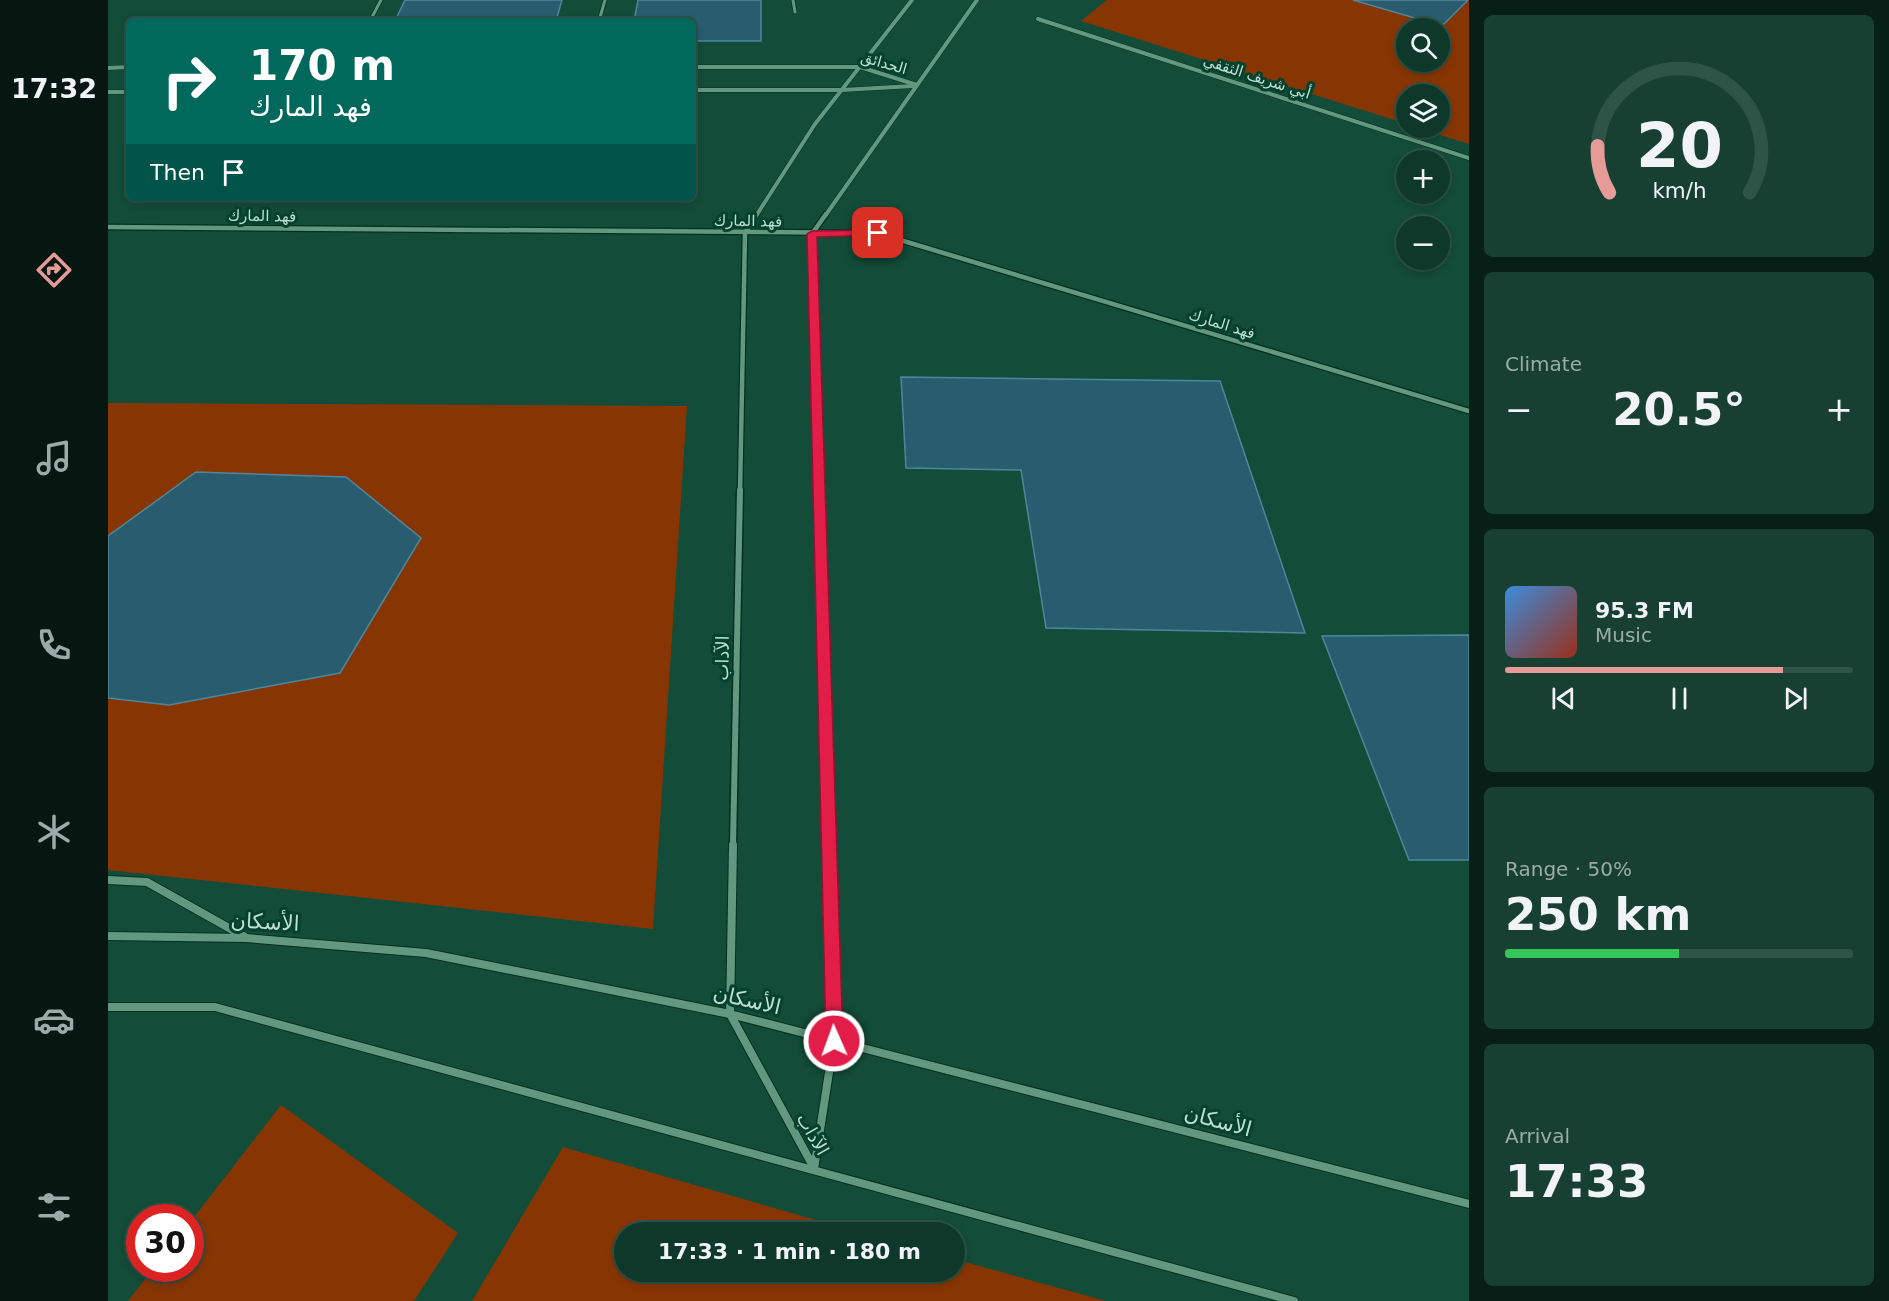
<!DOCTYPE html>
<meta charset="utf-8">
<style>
:root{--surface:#0e392a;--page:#174032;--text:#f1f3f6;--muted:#9baca8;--line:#2e5347;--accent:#e69b98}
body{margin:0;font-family:"DejaVu Sans",Cairo,sans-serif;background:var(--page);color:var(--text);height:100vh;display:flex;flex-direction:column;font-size:22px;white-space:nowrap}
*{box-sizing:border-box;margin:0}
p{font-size:20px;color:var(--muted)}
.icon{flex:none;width:33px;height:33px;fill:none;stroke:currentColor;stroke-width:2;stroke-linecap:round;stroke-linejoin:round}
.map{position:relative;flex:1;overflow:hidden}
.sheet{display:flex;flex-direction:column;gap:15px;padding:15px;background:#081f17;width:420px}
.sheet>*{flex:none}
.guide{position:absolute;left:18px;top:18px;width:570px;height:183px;border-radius:9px;box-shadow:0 3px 9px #0003,0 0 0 2px var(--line);background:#00695c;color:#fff;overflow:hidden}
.buttons{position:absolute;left:1288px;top:18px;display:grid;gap:12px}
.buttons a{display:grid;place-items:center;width:54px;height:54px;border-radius:50%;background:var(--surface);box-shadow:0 3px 9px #0003,0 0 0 2px var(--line);font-size:30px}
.speed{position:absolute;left:18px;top:1204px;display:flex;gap:12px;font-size:30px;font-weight:700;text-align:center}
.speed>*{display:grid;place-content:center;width:78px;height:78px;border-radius:50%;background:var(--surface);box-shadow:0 3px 9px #0003,0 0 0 2px var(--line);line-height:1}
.speed .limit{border:9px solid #d22;background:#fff;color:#111}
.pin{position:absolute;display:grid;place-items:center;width:51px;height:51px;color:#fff;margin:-26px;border-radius:12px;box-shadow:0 3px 9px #0006}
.me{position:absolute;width:66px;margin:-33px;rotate:358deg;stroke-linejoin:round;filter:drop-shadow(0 0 4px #0008)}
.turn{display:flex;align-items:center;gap:21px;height:126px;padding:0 24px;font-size:27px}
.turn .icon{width:78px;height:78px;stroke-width:2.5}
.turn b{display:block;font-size:42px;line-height:51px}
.then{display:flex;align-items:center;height:57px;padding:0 24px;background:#0003;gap:12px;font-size:22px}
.big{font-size:45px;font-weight:600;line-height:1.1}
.sheet .card{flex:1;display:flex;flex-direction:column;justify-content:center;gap:9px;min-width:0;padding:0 21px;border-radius:9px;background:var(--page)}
.sheet .dial{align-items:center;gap:0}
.dial svg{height:156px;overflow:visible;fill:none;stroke:var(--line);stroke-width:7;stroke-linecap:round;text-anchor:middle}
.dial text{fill:var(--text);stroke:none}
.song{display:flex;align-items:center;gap:18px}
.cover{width:72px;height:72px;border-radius:9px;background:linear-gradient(135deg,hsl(210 70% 55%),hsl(10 70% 35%))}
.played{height:6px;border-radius:3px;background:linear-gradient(90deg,var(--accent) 80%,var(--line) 80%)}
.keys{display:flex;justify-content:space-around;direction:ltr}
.heat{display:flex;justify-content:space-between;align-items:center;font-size:33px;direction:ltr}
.charge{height:9px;border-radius:4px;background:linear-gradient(90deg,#34c759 50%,var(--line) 0)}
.trip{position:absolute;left:506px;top:1222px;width:351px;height:60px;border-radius:30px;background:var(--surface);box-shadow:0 3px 9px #0003,0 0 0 2px var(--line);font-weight:600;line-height:60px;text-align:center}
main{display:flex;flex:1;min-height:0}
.menu{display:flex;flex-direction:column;width:108px;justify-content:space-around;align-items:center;background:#061711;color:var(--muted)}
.menu .icon{width:42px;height:42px}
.menu .current{color:var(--accent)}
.menu b{font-size:27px;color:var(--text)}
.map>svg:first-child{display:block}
.green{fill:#873603;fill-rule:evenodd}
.building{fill:#295c6f;stroke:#4e879d;stroke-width:1.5}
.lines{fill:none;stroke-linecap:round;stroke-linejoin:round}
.service-casing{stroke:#043021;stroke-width:4.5}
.minor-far3-casing{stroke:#043021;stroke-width:5}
.minor-far2-casing{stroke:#043021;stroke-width:7}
.minor-far1-casing{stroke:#043021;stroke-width:9}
.minor-casing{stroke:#043021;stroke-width:10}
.service{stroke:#629880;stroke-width:3}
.minor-far3{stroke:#629880;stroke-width:4}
.minor-far2{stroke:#629880;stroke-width:4.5}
.minor-far1{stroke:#629880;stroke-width:6}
.minor{stroke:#629880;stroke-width:8}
.route{fill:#e11d48;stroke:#92132f;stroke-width:1.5}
.labels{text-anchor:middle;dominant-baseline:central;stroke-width:6;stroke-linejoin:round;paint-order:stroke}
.far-street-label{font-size:15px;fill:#c2ded0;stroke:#03422e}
.street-label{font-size:18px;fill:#c2ded0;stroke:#03422e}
.near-street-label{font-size:21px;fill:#c2ded0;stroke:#03422e}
</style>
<main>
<nav class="menu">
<b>17:32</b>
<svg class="icon current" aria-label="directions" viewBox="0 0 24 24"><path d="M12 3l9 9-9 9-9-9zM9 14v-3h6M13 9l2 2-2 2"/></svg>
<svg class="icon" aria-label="music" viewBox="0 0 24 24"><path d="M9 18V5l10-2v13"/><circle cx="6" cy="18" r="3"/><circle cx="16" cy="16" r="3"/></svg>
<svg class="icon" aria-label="phone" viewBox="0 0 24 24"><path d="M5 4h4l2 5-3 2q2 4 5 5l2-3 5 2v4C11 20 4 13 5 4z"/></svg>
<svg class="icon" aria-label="climate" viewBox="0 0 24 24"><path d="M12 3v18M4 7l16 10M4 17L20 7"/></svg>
<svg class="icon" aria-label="car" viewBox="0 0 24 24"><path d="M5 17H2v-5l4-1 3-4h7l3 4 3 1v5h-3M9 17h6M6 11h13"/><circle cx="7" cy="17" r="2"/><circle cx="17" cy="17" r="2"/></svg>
<svg class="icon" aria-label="filters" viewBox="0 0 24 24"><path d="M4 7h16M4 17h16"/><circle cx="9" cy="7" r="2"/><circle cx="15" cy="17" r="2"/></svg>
</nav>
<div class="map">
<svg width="1361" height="1301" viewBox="0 0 1361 1301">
<rect width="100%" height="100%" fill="#134c38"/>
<g class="green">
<path d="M999,0H1361V144L1310,128H1332V94H1299V124L973,21ZM1299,28H1332V62H1299Z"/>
<polygon points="0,403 579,406 545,929 0,870"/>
<polygon points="173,1105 350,1233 306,1301 20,1301 45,1269 82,1269 83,1221"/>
<polygon points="455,1147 753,1233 516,1233 516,1272 846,1272 846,1259 998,1301 364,1301"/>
</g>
<g class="building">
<polygon points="297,0 454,0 448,21 287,21"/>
<polygon points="530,0 653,0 653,41 585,41 585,21 526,21"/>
<polygon points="1245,0 1360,0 1334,26"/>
<polygon points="793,377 1112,381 1197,633 938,628 913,470 798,468"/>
<polygon points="88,472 238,477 313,538 232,673 61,705 0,698 0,536"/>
<polygon points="1361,635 1361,860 1301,860 1214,636"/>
</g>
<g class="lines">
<g class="service-casing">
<g id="service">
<polyline points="685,0 687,12"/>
<polyline points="262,21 273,0"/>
<polyline points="491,21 497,0"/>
</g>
</g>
<g class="minor-far3-casing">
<g id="minor-far3">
<polyline points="930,19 1361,158"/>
<polyline points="585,67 752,67 809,85"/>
<polyline points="0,68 21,67"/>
<polyline points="585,90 734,90 805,86"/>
<polyline points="0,92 21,92"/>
<polyline points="648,216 707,124 804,0"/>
<polyline points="717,216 869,0"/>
</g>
</g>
<g class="minor-far2-casing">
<g id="minor-far2">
<polyline points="0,227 769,233 1361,411"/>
<polyline points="637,233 649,214"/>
<polyline points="632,492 637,233"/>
<polyline points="711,492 704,234 718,214"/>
</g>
</g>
<g class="minor-far1-casing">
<g id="minor-far1">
<polyline points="711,490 721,846"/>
<polyline points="625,846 632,490"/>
</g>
</g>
<g class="minor-casing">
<g id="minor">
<polyline points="625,845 622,1014 706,1168"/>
<polyline points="0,880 39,882 137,937"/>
<polyline points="0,936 138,938 318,953 622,1014 1361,1204"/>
<polyline points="0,1007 107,1007 1186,1301"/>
<polyline points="706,1169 726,1040 721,845"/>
</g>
</g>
<use href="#service" class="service"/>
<use href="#minor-far3" class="minor-far3"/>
<use href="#minor-far2" class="minor-far2"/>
<use href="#minor-far1" class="minor-far1"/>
<use href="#minor" class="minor"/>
</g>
<polygon class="route" points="770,230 774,233 773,235 709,237 735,1041 732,1047 726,1049 720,1047 718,1041 699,234 704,231"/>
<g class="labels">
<g class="far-street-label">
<text transform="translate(776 63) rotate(16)">الحدائق</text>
<text transform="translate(1149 77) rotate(18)">أبي شريف الثقفي</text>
<text transform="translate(154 216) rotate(1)">فهد المارك</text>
<text transform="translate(640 221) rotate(1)">فهد المارك</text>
<text transform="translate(1114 324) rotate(17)">فهد المارك</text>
</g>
<g class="street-label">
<text transform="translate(614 658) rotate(-89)">الآداب</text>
<text transform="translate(705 1134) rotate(60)">الآداب</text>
</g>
<g class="near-street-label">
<text transform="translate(157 922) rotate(3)">الأسكان</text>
<text transform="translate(639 1000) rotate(13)">الأسكان</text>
<text transform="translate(1110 1121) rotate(15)">الأسكان</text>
</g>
</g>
</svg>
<div class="buttons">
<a><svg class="icon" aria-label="search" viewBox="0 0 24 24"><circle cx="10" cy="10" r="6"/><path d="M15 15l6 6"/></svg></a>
<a><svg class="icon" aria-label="layers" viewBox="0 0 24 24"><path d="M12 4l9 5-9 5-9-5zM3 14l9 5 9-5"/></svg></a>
<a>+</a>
<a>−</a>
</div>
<div class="speed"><div class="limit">30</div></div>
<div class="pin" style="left:770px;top:233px;background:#d93025"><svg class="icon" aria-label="arrive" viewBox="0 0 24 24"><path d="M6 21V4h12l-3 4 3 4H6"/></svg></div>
<svg class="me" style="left:726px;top:1041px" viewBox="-20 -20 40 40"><circle r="17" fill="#e11d48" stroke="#fff" stroke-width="3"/><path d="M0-11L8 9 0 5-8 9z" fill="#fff"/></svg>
<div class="trip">17:33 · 1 min · 180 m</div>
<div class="guide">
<div class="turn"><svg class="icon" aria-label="right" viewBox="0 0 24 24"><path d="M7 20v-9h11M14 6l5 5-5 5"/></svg><div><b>170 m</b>فهد المارك</div></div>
<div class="then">Then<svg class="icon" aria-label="arrive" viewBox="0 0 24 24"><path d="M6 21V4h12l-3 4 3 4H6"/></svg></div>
</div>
</div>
<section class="sheet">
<div class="card dial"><svg viewBox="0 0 100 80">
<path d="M14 69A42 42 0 1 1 86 69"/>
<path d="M14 69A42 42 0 0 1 8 45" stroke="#e69b98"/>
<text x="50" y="56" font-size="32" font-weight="700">20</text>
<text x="50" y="72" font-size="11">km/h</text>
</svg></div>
<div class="card"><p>Climate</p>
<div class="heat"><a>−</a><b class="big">20.5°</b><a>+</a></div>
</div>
<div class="card">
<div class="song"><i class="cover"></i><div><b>95.3 FM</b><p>Music</p></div></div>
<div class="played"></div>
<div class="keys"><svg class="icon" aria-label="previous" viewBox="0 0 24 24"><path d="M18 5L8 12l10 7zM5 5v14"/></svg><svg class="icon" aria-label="pause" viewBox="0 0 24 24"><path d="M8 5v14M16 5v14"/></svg><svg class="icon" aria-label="next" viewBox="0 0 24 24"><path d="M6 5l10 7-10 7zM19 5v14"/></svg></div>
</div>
<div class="card"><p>Range · 50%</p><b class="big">250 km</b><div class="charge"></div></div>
<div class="card"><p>Arrival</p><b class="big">17:33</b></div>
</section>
</main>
